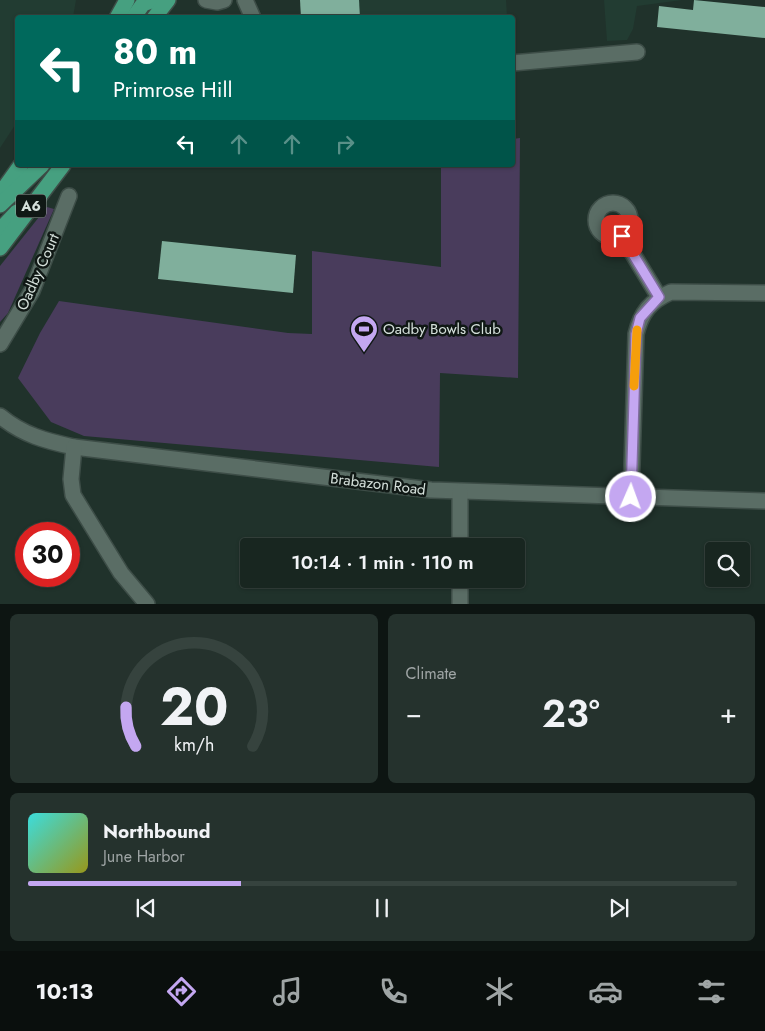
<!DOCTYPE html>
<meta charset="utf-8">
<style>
:root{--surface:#182620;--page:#25322d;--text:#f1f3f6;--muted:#9fa5a5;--line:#36433e;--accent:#c4a7f1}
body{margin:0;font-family:Jost,sans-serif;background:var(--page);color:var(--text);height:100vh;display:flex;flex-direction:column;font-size:19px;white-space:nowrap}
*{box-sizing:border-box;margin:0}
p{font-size:16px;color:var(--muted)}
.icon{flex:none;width:28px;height:28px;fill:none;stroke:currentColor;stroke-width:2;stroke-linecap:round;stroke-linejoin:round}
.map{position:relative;height:604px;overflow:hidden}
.side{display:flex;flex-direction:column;gap:10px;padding:10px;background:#0d1512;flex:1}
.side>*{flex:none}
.hud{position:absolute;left:15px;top:15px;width:500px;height:152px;border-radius:5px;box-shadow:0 1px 4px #0004,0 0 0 1px var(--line);background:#00695c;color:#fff;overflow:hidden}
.tools{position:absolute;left:705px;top:542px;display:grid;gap:10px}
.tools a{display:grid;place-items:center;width:45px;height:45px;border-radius:5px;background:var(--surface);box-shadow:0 1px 4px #0004,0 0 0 1px var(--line);font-size:25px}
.speed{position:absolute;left:15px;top:522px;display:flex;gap:10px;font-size:25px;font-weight:700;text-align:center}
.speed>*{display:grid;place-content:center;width:65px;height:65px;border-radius:50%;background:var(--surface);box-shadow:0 1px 4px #0004,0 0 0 1px var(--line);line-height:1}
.speed .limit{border:8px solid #d22;background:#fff;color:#111}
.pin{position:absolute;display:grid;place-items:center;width:42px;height:42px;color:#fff;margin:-21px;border-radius:10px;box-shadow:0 2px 8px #0006}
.me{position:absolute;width:55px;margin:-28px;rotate:2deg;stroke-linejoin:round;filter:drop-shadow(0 0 4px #0008)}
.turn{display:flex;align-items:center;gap:18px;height:105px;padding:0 15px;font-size:22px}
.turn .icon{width:65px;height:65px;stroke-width:2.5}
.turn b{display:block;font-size:35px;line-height:42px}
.lanes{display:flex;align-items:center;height:48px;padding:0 15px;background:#0003;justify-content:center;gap:25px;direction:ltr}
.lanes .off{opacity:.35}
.big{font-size:38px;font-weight:600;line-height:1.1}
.side .tile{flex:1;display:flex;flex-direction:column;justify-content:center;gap:8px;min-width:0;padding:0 18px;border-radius:8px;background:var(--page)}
.side .dial{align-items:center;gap:0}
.dial svg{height:130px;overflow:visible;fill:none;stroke:var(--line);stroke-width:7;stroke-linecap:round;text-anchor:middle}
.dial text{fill:var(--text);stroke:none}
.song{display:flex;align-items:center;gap:15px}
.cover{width:60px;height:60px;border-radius:8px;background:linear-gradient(135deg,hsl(180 70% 55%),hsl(60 70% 35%))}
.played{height:5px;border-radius:2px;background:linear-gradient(90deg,var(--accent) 30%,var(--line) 30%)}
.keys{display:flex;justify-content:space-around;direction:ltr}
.heat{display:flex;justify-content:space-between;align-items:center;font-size:28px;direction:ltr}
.side .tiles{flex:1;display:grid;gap:10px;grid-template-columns:1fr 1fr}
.tile:last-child{grid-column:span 2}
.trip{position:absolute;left:240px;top:538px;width:285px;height:50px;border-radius:5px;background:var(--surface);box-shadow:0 1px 4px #0004,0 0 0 1px var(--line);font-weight:600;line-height:50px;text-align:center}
.menu{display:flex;height:80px;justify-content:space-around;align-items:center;background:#0a0f0d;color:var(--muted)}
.menu .icon{width:35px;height:35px}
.menu .on{color:var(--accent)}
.menu b{font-size:22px;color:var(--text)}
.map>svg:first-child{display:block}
.built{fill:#223c32}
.green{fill:#493c5c}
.building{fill:#80af9c}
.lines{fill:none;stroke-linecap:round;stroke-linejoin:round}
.street-casing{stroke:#3d4d47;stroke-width:18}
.highway-casing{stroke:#3d4d47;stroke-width:18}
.street{stroke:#5a6d65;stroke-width:15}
.highway{stroke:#46a080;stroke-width:15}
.route-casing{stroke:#7f6d9d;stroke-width:12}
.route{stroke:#c4a7f1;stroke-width:9}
.slow{stroke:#f59e0b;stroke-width:9}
.labels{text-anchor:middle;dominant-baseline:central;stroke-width:5;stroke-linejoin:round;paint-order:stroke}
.shield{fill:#101815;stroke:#9aa4a0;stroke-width:1}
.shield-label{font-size:14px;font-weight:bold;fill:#d5e0db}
.street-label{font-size:15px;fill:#d5e0db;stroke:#101815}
.poi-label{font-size:15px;fill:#d5e0db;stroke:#101815;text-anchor:start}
</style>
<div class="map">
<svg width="765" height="604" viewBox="0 0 765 604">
<rect width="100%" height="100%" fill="#20322b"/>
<g class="built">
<polygon points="0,0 76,0 73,17 18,18 17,122 0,148"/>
<polygon points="301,0 506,0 507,17 301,17"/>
<polygon points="604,0 682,0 637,6 633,29 627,40 607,41"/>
</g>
<g class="green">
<polygon points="520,138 518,378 440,373 439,467 84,436 51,422 18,378 40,333 59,301 288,333 312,334 312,251 441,267 441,165 512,165 513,139"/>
<polygon points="47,207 54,209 8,313 0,322 0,266"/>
</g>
<g class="building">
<polygon points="300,0 359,0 360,18 301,18"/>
<polygon points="694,0 765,7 765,38 657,27 659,6 693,10"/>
<polygon points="162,241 296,255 293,293 158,279"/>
</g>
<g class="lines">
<g class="street-casing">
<g id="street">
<polyline points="206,0 217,2 224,0"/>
<polyline points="245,0 253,18"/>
<polyline points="512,63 637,52"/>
<circle cx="613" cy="220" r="17"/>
<polyline points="622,236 659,297"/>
<polyline points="0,344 32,291 69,196"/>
<path d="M0,416C23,435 46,441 74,447L431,490L765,501"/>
<polyline points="74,447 71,479 73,495 121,573 147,604"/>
<polyline points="460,492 460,546"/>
<path d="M631,497L636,334C641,313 650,301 671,292L765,293"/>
<polyline points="460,579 460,604"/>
</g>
</g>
<g class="highway-casing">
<g id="highway">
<polyline points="117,18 127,0"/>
<polyline points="133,18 143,4 154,0"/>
<polyline points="154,18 168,0"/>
<polyline points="0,194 21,165"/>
<polyline points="0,205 42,165"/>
<polyline points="0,230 17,212"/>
<polyline points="0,248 63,165"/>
</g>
</g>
<use href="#street" class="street"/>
<use href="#highway" class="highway"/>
</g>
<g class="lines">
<g class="route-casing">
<polyline id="route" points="622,236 659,297 640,318 636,334 631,497"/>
</g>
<use href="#route" class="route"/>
<polyline class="slow" points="634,386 637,330"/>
</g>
<defs>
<g id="stadium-pin" transform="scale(1.4375)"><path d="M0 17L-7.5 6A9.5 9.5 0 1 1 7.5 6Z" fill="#c4a7f1" stroke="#101815"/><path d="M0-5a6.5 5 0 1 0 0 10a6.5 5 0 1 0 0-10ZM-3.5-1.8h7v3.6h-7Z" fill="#111"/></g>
</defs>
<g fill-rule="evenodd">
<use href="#stadium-pin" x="364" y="329"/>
</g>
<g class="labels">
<rect class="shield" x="16" y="194.5" width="30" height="23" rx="4"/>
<g class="shield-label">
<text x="31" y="206">A6</text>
</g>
<g class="street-label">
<text transform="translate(38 272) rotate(-66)">Oadby Court</text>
<text transform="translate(378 484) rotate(7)">Brabazon Road</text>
</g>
<g class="poi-label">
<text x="383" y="329">Oadby Bowls Club</text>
</g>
</g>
</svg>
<div class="tools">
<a><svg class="icon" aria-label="search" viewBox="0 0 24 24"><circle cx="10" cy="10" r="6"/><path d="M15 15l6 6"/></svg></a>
</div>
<div class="speed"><div class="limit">30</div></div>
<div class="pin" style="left:622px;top:236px;background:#d93025"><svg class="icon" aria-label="arrive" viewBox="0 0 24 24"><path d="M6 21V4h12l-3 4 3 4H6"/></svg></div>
<svg class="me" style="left:631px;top:497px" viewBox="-20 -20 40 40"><circle r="17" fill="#c4a7f1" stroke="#fff" stroke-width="3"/><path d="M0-11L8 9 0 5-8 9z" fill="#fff"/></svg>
<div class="trip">10:14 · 1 min · 110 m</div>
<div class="hud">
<div class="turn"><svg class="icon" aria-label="left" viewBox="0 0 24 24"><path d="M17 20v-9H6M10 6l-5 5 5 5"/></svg><div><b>80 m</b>Primrose Hill</div></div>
<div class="lanes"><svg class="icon" aria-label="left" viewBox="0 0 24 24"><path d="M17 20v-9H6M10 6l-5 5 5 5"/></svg><svg class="icon off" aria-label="ahead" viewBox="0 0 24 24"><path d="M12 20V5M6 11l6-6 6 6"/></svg><svg class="icon off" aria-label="ahead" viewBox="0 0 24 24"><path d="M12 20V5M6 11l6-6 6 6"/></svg><svg class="icon off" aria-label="right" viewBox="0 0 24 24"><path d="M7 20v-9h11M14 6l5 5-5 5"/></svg></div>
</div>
</div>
<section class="side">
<div class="tiles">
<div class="tile dial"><svg viewBox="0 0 100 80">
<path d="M14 69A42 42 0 1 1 86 69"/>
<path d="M14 69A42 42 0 0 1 8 45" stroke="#c4a7f1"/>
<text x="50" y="56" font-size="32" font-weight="700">20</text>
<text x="50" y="72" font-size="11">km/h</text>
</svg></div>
<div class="tile"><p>Climate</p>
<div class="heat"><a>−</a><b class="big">23°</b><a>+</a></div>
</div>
<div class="tile">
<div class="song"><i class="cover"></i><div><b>Northbound</b><p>June Harbor</p></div></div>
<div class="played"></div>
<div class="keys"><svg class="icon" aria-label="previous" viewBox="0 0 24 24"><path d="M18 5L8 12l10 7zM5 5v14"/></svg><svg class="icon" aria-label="pause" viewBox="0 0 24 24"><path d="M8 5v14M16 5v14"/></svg><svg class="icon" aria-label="next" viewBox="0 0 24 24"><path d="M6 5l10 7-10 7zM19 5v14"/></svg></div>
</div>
</div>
</section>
<nav class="menu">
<b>10:13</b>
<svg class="icon on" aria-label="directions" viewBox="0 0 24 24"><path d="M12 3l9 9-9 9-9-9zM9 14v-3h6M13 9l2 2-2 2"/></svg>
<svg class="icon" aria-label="music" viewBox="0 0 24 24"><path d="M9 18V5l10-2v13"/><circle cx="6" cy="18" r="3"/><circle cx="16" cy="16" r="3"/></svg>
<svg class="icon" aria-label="phone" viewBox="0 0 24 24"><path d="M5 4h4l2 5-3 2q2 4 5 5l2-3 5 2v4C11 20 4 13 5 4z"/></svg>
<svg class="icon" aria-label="climate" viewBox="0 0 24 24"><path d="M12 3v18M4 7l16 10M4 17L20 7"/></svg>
<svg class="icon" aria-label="car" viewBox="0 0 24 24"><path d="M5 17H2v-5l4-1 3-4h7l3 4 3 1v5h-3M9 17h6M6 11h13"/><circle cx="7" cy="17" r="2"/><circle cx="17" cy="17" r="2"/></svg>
<svg class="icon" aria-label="filters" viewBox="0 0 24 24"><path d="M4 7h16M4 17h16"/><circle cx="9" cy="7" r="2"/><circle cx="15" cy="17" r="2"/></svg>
</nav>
